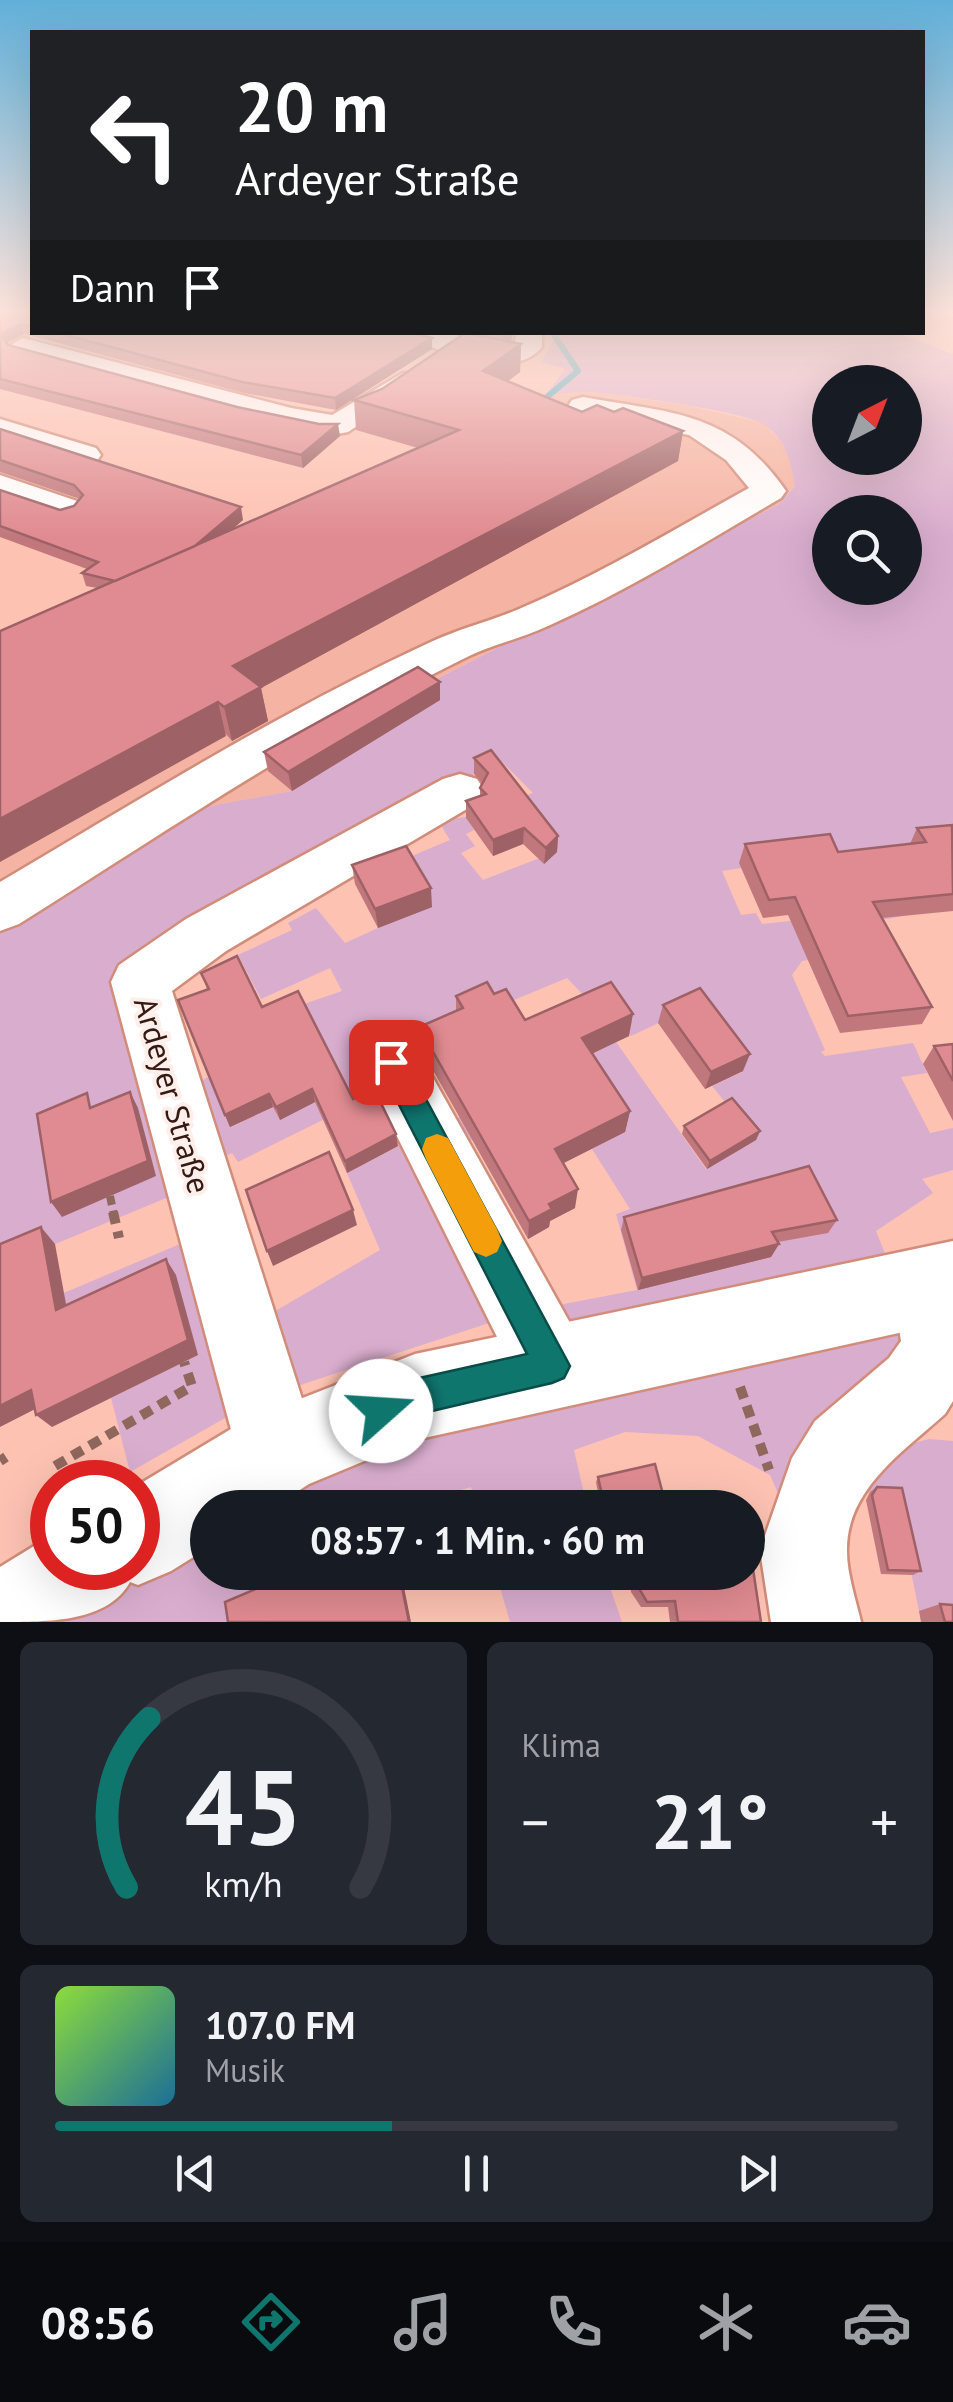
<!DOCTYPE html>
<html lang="de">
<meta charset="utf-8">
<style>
:root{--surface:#171b24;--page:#242831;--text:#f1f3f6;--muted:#9ea1a6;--line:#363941;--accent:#0f766e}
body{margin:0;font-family:"PT Sans",sans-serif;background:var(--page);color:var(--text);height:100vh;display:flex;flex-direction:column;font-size:38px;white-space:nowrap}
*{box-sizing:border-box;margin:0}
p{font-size:32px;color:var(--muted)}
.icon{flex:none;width:55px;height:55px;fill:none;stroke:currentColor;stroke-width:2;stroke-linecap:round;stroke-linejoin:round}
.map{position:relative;height:1622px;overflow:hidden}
.side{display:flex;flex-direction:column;gap:20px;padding:20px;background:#0d0f14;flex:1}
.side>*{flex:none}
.banner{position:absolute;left:30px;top:30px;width:895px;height:305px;border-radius:0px;box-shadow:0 10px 40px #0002;background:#202124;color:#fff;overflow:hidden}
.needle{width:65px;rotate:42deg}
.buttons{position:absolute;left:812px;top:365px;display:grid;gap:20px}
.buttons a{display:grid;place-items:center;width:110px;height:110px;border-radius:50%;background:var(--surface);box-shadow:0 10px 40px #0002;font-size:50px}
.speed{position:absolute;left:30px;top:1460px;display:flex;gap:20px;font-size:50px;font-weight:700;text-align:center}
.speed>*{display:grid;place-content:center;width:130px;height:130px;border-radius:50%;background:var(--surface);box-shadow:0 10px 40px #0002;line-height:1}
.speed .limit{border:15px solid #d22;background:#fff;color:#111}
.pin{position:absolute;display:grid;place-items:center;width:85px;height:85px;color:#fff;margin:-42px;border-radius:20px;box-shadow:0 5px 15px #0006}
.me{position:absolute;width:110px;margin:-55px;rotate:71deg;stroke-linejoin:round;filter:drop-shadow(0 0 8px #0008)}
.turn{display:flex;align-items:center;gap:35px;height:210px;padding:0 40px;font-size:45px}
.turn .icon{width:130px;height:130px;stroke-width:2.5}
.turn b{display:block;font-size:70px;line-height:85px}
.then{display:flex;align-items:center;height:95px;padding:0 40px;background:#0003;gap:20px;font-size:38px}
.big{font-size:75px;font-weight:600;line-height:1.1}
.side .card{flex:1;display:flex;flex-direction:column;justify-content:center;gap:15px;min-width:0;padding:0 35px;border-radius:15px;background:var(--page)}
.side .dial{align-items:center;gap:0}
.dial svg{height:260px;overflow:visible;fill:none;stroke:var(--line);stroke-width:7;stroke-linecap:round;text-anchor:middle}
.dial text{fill:var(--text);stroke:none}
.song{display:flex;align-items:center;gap:30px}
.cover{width:120px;height:120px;border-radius:15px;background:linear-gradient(135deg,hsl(90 70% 55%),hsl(200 70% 35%))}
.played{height:10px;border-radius:5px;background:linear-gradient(90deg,var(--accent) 40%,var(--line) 40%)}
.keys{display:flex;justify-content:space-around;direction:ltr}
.heat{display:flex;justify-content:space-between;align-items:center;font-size:55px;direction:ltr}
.side .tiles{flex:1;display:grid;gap:20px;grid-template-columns:1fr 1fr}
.card:last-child{grid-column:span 2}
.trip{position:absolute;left:190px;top:1490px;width:575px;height:100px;border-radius:50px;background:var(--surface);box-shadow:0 10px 40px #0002;font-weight:600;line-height:100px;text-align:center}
.tabs{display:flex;height:160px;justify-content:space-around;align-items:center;background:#090b0e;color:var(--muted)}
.tabs .icon{width:70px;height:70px}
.tabs .on{color:var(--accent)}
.tabs b{font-size:45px;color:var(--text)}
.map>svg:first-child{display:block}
.built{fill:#f5b4a3}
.green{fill:#d9adce;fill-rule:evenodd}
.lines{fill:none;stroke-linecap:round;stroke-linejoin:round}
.stream{stroke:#38a9c2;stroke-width:6}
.minor-casing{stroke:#d28c7a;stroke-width:5}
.major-casing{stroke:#d28c7a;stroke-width:5}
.path-far1{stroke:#90675c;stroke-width:8;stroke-dasharray:9 6;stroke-linecap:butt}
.path{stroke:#90675c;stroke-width:10;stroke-dasharray:12 8;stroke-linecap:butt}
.minor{fill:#fff;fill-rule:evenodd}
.major{fill:#fff;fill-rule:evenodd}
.wall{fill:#c1787d}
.shaded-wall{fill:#9d6166}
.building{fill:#e08b91;stroke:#9d6166;stroke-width:2.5}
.route{fill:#0f766e;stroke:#0a4d48;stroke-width:2.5}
.slow{fill:#f59e0b}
.labels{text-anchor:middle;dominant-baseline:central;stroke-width:8;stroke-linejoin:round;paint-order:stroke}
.near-street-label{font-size:32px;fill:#351a13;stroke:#ffefeb}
</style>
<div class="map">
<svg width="953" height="1622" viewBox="0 0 953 1622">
<rect width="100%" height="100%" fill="#fdc2b2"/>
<polygon class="built" points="588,391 685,405 763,423 779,439 791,459 795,485 779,504 422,686 292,791 199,808 0,929 0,660 507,428 546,395"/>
<g class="green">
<path d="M558,333H898L953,354V859L917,842L868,848L904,916L881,920L742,868L722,871L741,915L756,913L762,924L818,918L837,955L802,961L792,975L825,1050L821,1052L825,1056L913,1043L927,1073L901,1077L930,1133L953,1128V1170L922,1179L933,1193L876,1231L900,1291L929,1286L803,1550L770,1475L698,1436L625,1432L574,1450L587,1507H478L471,1487L403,1507L208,1508V1572L287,1573L238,1609L239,1622H0L86,1568H138V1535L159,1521L500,1374L538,1309L637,1290L616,1214L630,1209L592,1149L625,1131L593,1082L453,1149L440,1126L616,1042L706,1169L756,1140L712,1086L742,1072L695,1006L631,1036L604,995L589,1001L567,978L514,1000L505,989L447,1014L457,1032L391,1062L383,1090L238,1162L232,1153L214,1161L192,1088L209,1076L231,1127L273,1107L280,1120L301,1005L342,991L330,968L261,999L238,955L292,930L288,923L316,908L345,943L378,928L414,855L450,840L442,827L449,819L466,817L474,830L466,834L475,846L461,853L483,880L558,851L516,799L533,793L501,761L381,819L117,974L183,1191L0,1267V929L199,808L292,791L421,687L779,504L795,486C791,462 786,440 765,425C745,411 622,395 592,392C577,391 561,394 546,395L565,369L542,362ZM830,382H905V458H830ZM830,512H905V588H830Z"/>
<polygon points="408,1141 498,1320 288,1389 265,1317 380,1250 347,1173"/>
<polygon points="199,1236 248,1405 130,1472 111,1398 198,1354 16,1352 9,1316"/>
<polygon points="929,1439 953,1441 953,1614 919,1611 895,1493 864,1492 899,1447"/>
<polygon points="496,1573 605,1573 622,1622 510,1622"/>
</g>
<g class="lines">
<polyline class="stream" points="536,406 578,371 552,332"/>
<g class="minor-casing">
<g id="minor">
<path d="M398,332H447L502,349L515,344L516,332H542V347C512,384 440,347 402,338Z"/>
<polygon points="23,338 291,408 332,415 403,373 423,373 427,379 348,432 337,434 289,426 13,352 9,346"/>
<path d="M583,397C671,413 731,411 786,491L781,498C704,543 629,590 548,626C520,639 490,645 463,659C308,735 165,832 19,924L0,931V882C142,798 283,710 433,641C461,628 491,621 519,609C599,575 673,530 749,488L726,460L689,435L572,412L568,406L572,400Z"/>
<polygon points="0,419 96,448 101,455 96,462 85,465 0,438"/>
<polygon points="0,475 77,501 83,508 77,515 65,519 0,497"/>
<polygon points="460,774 477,779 485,791 477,803 226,951 172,991 319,1452 307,1481 278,1493 249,1481 237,1452 111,982 119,965 186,919 443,779"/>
<polygon points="391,1034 413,1042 579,1339 591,1366 579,1393 552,1405 525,1393 360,1062 369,1042"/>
<path d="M929,1249L953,1259V1401L945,1414C904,1451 845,1490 847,1552C847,1574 856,1600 861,1622H771L760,1550L792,1458L815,1421L889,1358L901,1341L892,1286L903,1260Z"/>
</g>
</g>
<g class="major-casing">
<path id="major" d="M953,1241V1321L415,1440L309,1484L272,1508H208V1548L171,1571L138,1585L130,1582C108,1622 49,1622 0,1622V1567L52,1535V1568H138V1485L246,1420L415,1354Z"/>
</g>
<polyline class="path-far1" points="110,1196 114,1215"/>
<g class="path">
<polyline points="113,1212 119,1238"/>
<polyline points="740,1387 769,1470"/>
<polyline points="0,1461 6,1457"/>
<polyline points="55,1466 192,1386 184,1362"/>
</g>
<use href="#minor" class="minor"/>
<use href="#major" class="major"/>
</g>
<g class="wall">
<polygon points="32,310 32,332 408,332 432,338 432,349 336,410 244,393 24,334 7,343 8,345 340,436 303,468 0,389 0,313"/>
<polygon points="461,332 513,332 511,341 521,344 520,372 508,381 582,412 614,412 683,431 678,461 261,688 268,721 232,741 97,588 86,586 82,573 87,569 0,537 0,490 60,510 74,506 80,499 0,472 0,429 243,520 231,530 418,448 356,430 354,400 382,389 464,334"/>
<polygon points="440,682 440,700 292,791 268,771 264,752"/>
<polygon points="474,758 558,836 557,852 544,864 523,844 493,856 466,818 466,801 480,796 480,788 483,784 474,774"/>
<polygon points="953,826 953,911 882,918 932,1007 922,1024 840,1033 788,915 763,918 739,863 745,844 838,852 910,844 917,828"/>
<polygon points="352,865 432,907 378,928 355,884"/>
<polygon points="201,973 262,1007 353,1099 398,1146 347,1173 315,1102 280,1120 273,1107 230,1127 178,1000 207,989"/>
<polygon points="494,994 525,1020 629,1036 592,1053 630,1111 625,1132 563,1163 575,1208 550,1221 549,1227 528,1239 421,1049 419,1027 456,1011 456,996"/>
<polygon points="663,1005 743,1071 705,1089 658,1023"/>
<polygon points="953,1044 953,1121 923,1064 934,1046"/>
<polygon points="684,1126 760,1131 756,1140 707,1169 682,1134"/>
<polygon points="624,1217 837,1220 828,1233 778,1242 779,1244 771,1257 638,1290 621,1230"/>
<polygon points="598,1477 664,1498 661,1503 641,1508 601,1508 596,1482"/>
<polygon points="877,1487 921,1571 913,1575 881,1574 866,1500 870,1492"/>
<polygon points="629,1572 748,1572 761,1622 670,1622 668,1607 641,1607 631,1592"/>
<polygon points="940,1604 953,1622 921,1622 919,1611"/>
</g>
<g class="shaded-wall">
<polygon points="21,324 24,334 7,343 2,337 4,332"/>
<polygon points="506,332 513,332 511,341 502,345 502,334"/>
<polygon points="432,338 432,349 336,410 335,398"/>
<polygon points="521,344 520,372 483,400 483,371"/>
<polygon points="338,424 340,436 303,468 301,455"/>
<polygon points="683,431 678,461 261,688 268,721 232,741 224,707 233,666"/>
<polygon points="241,507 243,520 149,601 145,588"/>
<polygon points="440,682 440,700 292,791 288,772"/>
<polygon points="218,702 226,736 0,862 0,819"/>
<polygon points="524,828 523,844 493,856 493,840"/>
<polygon points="558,836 557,852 544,864 546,848"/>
<polygon points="431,888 432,907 378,928 375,909"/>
<polygon points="633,1014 629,1036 579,1060 582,1038"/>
<polygon points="750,1054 743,1071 705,1089 711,1072"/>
<polygon points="312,1089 315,1102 280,1120 276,1107"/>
<polygon points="130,1092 138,1108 156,1176 62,1217 51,1202"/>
<polygon points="269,1094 273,1107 230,1127 225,1115"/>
<polygon points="630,1111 625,1132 552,1169 555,1149"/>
<polygon points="760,1131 756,1140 707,1169 710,1161"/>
<polygon points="396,1134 398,1146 347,1173 345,1161"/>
<polygon points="578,1189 575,1208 550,1221 549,1227 528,1239 529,1221 549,1204"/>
<polygon points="353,1210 357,1225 273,1266 267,1251"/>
<polygon points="41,1227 55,1244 70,1326 56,1310"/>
<polygon points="779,1244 771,1257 638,1290 642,1278"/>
<polygon points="166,1259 176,1275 198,1355 52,1427 36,1415"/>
<polygon points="31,1390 47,1403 0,1427 0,1406"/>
<polygon points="399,1572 401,1572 411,1622 409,1622"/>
</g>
<g class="building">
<polygon points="7,310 32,310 32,327 21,324 4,332 2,337 8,345 237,407 319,424 338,424 301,455 0,379 0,313"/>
<polygon points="55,332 408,332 432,338 335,398 242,382"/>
<polygon points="465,333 521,344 483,371 582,412 597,405 614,412 623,408 683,431 233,666 261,687 224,707 218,702 0,819 0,631 459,430 354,400 382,389"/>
<polygon points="0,429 241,507 195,546 115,581 82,573 98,562 0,526 0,490 60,510 74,506 83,495 74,485 0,460"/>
<polygon points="418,667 440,682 288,772 264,752"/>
<polygon points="491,750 558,836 546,848 524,828 493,840 466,801 486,794 480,788 488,773 474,758"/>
<polygon points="952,825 953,894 873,902 932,1007 848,1016 795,897 769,900 745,844 830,834 838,852 926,842 917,828"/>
<polygon points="406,846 431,888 375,909 352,865"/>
<polygon points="237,956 262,1007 298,991 353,1099 374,1089 396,1134 345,1161 312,1089 276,1107 269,1094 225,1115 178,1000 209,989 201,973"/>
<polygon points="487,982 494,994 506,989 525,1020 611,982 633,1014 582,1038 630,1111 555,1149 578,1189 549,1204 552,1209 529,1221 419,1027 463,1008 456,996"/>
<polygon points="700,988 750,1054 711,1072 663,1005"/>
<polygon points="953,1044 953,1081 934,1046"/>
<polygon points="130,1092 148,1161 51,1202 37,1114 87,1093 90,1108"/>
<polygon points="732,1098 760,1131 710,1161 684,1126"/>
<polygon points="329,1152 353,1210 267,1251 246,1190"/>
<polygon points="809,1166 837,1220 772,1232 779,1244 642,1278 624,1217"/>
<polygon points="41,1227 56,1310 166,1259 188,1340 36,1415 31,1390 0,1406 0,1244"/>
<polygon points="655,1464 664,1498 624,1508 605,1508 598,1477"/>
<polygon points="877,1487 902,1488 921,1571 888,1570 872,1495"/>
<polygon points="748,1548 750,1549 761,1622 678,1622 675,1601 647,1602 637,1585 635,1572 748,1572"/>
<polygon points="296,1572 399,1572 409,1622 228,1622 225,1602"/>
<polygon points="940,1604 953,1605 953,1622 945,1622"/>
</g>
<linearGradient id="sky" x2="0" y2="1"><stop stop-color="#61b0d9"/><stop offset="0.58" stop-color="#fee4dc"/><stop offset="1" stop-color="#fee4dc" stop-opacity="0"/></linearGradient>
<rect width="953" height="537" fill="url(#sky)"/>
<polygon class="route" points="391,1049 401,1053 570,1366 564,1378 552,1383 415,1415 381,1429 368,1424 363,1411 368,1398 415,1379 527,1354 377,1062 381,1053"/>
<polygon class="slow" points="437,1134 448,1138 497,1229 502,1241 497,1252 486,1257 474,1252 426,1159 422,1149 426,1138"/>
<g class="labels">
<g class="near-street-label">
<text transform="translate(173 1095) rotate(74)">Ardeyer Straße</text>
</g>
</g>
</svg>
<div class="buttons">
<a><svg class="needle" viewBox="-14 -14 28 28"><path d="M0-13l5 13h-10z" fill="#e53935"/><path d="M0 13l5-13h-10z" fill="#9ea1a6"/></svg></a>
<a><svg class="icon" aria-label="search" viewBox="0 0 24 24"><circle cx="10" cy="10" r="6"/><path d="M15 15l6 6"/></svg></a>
</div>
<div class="speed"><div class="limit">50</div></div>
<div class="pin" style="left:391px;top:1062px;background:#d93025"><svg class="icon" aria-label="arrive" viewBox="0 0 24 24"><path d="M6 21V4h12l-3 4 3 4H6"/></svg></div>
<svg class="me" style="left:381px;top:1411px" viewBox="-20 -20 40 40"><circle r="19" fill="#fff"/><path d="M0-13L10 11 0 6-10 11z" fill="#0f766e"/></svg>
<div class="trip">08:57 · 1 Min. · 60 m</div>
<div class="banner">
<div class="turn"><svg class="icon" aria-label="left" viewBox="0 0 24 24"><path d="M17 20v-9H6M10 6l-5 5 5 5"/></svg><div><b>20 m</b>Ardeyer Straße</div></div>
<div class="then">Dann<svg class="icon" aria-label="arrive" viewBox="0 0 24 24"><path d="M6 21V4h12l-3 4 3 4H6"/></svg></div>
</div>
</div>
<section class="side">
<div class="tiles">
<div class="card dial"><svg viewBox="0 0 100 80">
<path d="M14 69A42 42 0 1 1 86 69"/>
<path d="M14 69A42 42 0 0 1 21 17" stroke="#0f766e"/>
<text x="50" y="56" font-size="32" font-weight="700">45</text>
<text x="50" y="72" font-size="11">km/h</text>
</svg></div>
<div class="card"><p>Klima</p>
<div class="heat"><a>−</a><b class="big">21°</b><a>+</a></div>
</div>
<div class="card">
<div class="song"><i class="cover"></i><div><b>107.0 FM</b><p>Musik</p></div></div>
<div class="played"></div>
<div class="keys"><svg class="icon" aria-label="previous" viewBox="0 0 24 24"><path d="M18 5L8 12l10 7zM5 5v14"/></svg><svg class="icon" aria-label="pause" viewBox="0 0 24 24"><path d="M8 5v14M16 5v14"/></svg><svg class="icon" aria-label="next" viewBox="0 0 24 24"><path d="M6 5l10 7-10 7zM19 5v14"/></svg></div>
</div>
</div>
</section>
<nav class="tabs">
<b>08:56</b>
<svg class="icon on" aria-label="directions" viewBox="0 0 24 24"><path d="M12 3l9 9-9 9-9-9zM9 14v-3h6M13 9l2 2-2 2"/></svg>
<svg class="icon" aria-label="music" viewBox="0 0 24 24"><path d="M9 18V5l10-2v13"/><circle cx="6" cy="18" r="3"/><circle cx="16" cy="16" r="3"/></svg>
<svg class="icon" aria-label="phone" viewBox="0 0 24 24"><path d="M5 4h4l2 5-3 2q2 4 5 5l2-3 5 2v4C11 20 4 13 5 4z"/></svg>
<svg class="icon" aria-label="climate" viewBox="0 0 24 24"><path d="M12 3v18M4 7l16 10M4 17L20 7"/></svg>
<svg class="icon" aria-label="car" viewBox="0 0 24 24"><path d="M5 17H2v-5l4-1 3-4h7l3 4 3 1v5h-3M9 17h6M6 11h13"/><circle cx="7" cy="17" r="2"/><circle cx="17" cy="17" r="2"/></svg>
</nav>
